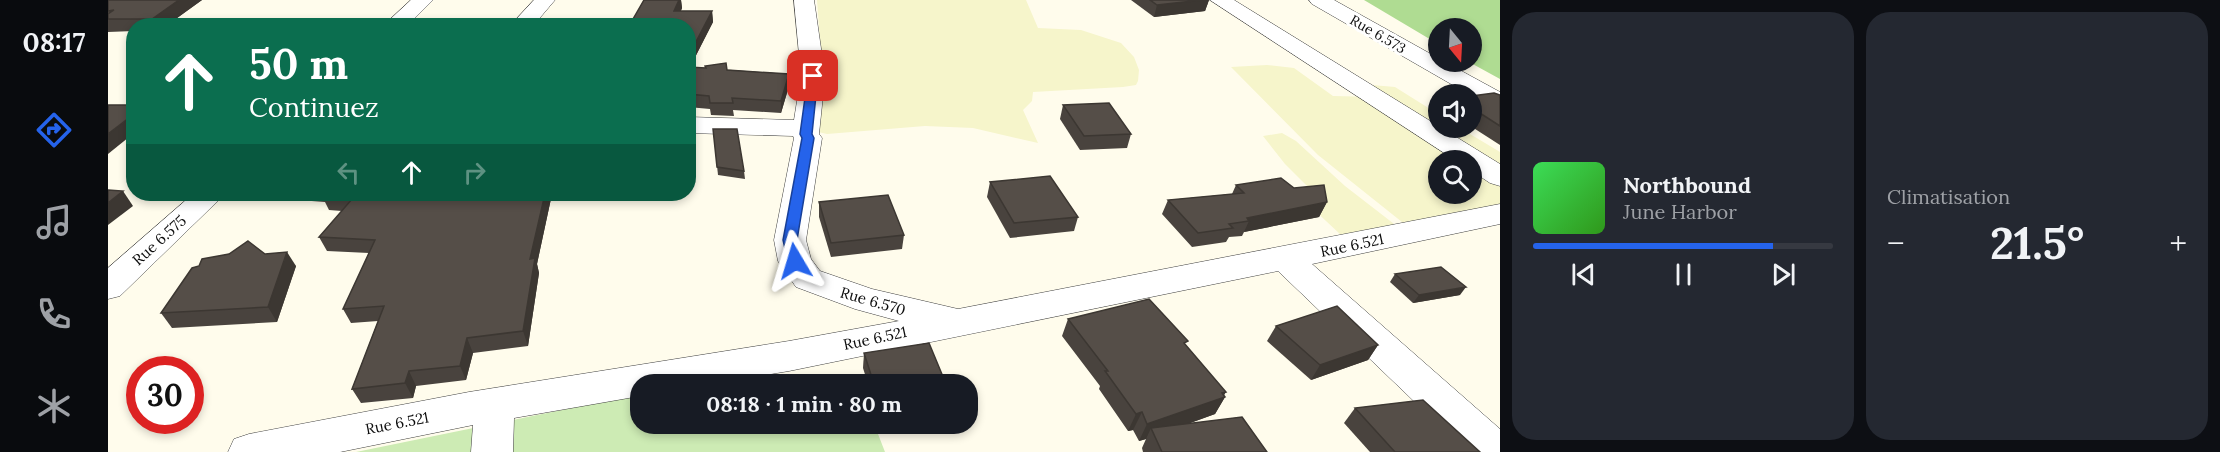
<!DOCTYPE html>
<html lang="fr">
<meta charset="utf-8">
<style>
:root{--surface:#171b24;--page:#242831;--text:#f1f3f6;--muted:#9ea1a6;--line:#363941;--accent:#2563eb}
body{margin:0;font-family:Lora,serif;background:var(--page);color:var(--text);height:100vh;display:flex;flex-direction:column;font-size:22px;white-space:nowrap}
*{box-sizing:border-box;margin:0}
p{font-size:20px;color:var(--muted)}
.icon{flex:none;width:33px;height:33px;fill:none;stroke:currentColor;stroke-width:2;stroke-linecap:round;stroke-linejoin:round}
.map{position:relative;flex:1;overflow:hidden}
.details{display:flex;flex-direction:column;gap:12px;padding:12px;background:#0d0f14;width:720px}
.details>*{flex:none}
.guide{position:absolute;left:18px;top:18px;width:570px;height:183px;border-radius:24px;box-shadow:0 3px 9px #0003;background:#0b6e4f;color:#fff;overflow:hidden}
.needle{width:39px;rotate:162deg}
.controls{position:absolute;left:1320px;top:18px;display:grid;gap:12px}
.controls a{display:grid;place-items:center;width:54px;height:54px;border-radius:50%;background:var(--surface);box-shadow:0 3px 9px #0003;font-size:30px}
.speed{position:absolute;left:18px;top:356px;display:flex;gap:12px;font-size:30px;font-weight:700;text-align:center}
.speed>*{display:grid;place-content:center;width:78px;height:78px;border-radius:50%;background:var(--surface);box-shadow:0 3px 9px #0003;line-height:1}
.speed .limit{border:9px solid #d22;background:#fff;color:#111}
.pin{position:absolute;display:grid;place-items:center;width:51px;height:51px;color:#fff;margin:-26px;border-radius:12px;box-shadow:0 3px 9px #0006}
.me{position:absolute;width:66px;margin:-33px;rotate:353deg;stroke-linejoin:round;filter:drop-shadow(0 0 4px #0008)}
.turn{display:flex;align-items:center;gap:21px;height:126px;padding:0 24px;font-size:27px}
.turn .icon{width:78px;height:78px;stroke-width:2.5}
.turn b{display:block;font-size:42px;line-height:51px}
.lanes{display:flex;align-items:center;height:57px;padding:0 24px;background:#0003;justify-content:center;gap:30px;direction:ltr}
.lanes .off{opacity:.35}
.big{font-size:45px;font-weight:800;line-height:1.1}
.details .card{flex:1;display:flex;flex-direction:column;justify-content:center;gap:9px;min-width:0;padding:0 21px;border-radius:24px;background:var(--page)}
.song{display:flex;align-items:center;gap:18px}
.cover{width:72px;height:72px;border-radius:9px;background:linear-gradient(135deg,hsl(130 70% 55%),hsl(110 70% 35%))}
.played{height:6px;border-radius:3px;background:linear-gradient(90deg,var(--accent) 80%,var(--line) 80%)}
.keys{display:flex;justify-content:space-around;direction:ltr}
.heat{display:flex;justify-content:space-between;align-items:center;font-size:33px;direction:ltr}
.details .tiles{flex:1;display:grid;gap:12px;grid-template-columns:repeat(2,1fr)}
.trip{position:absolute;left:522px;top:374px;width:348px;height:60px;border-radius:24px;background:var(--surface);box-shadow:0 3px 9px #0003;font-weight:800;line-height:60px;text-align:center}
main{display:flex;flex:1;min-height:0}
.menu{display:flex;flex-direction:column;width:108px;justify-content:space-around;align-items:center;background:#090b0e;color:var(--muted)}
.menu .icon{width:42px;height:42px}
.menu .current{color:var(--accent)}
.menu b{font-size:27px;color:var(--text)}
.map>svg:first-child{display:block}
.farmland{fill:#f6f5cb;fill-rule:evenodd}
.green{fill:#cdebb4}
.forest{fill:#afdc92}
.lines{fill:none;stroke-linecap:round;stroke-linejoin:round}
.minor-casing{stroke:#3f3f3f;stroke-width:1}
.minor{fill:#fff;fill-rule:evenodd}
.wall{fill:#49433e}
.shaded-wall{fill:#3c3732}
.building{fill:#554e48;stroke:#3c3732;stroke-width:1.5}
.route{fill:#2563eb;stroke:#184099;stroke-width:1.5}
.labels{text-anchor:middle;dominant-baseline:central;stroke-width:6;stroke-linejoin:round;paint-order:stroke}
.far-street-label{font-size:14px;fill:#0c0c0c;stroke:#fff}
.street-label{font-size:15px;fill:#0c0c0c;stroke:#fff}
</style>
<main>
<nav class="menu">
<b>08:17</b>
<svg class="icon current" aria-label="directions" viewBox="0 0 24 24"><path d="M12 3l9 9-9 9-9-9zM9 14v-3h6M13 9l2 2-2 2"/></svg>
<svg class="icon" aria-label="music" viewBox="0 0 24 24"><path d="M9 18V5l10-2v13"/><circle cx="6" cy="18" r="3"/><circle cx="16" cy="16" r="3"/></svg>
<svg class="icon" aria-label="phone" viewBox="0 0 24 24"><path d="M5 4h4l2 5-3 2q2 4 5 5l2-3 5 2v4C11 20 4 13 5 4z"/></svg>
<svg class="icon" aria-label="climate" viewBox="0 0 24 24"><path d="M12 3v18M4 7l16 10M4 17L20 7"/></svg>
</nav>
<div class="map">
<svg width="1392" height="452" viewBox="0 0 1392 452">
<rect width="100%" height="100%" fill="#fffcec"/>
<g class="farmland">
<polygon points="709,0 918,0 930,28 973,30 1013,43 1026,57 1031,70 1030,81 1028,85 1015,87 925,92 924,101 915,110 930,143 865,128 817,126 719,134 706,131 712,40"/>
<path d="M1159,65L1186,68L1225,96L1269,97L1264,85L1287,87L1330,114V128H1352L1392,152V207L1299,226L1210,155L1123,67ZM1330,160H1364V194H1330Z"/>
<polygon points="1174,133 1188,141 1237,186 1290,227 1233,235 1203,207 1205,192 1177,164 1155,136"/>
</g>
<polygon class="green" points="532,394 532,423 760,423 770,434 777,452 248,452"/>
<polygon class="forest" points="1256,0 1392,0 1392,79 1361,62 1364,62 1364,28 1330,28 1330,44"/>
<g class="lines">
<g class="minor-casing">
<g id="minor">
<polygon points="303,0 325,0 299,26 275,26"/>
<polygon points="426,0 447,0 425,26 402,26"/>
<polygon points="686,0 706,0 717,76 711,134 714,138 698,240 703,259 712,271 764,289 850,309 1392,204 1392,224 1204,264 1392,429 1392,452 1359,452 1170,271 681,371 603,384 532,384 532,396 406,418 405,452 363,452 365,425 232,452 120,452 126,439 141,434 361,392 681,341 791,321 747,309 688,287 670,261 666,240 686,138 685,136 580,133 580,117 686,120 693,76"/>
<polygon points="1102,0 1126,0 1392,164 1392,186 1382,183 1364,171 1364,160 1347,160"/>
<polygon points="1201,0 1226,0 1330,58 1330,62 1337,62 1392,92 1392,110 1383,107 1204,4"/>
<polygon points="85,194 117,194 12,296 0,299 0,268"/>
</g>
</g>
<use href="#minor" class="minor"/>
</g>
<g class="wall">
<polygon points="0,0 94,0 58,26 26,26 26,31 0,32"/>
<polygon points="536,0 573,0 574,8 573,11 604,11 605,22 582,67 681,74 681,86 673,113 625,110 626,116 603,115 602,109 580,107 580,26"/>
<polygon points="1023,0 1101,0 1097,11 1046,17"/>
<polygon points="1392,95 1392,145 1364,127 1364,96"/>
<polygon points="955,105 1023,134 1019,148 972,150 952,119"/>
<polygon points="605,129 636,171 637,179 610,175"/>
<polygon points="882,182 970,217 966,231 902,238 879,197"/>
<polygon points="1128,185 1186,188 1219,202 1211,217 1136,232 1134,236 1121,237 1118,242 1084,247 1054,214 1060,200 1124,194"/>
<polygon points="148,194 444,194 429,264 431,273 420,346 365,353 358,380 308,386 305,398 253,403 244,389 270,321 243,323 235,309 261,253 219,251 211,237 234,211 221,210 217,202 150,197"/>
<polygon points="711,202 796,235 794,249 723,257 711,217"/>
<polygon points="157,254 188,266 169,322 64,328 53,313"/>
<polygon points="1287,274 1352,295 1305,303 1282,282"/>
<polygon points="960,319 1078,346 1117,397 1107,414 1079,424 1159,452 1035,452 1034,448 1038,439 1031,441 1025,430 1020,431 991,389 992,386 954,336"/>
<polygon points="1168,326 1270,345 1260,360 1203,380 1159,341"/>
<polygon points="756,353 838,384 760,384 755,368"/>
<polygon points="1247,408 1372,452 1262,452 1236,423"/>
</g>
<g class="shaded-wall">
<polygon points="71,0 94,0 58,26 48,26 44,19"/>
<polygon points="571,0 573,0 574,8 567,22 566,11"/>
<polygon points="1094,0 1101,0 1097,11 1046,17 1049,5"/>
<polygon points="604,11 605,22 580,71 580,57"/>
<polygon points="681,74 681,86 673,113 673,101"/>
<polygon points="26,114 26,133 0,154 0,134"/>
<polygon points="15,191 25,206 0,225 0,203"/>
<polygon points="437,194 444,194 429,264 431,273 420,346 415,331 422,259"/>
<polygon points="1219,202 1211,217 1136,232 1141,221 1139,218"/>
<polygon points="179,252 188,266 169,322 160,307"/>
<polygon points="1358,287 1352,295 1305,303 1311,295"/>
<polygon points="359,338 365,353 358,380 352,366"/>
<polygon points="1270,345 1260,360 1203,380 1212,365"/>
<polygon points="301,371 308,386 305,398 297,383"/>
<polygon points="1118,392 1115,397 1117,397 1107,414 1047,436 1043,428 1038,439 1031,441 1039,424"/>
<polygon points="1034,412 1025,430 1020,431 1028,414"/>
</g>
<g class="building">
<polygon points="0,0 71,0 44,19 0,19 0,14 6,10 0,11"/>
<polygon points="536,0 571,0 566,11 604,11 580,57 580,26 521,26"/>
<polygon points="1042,0 1094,0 1049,5"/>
<polygon points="618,63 619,70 681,74 673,101 624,98 625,103 602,103 601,96 580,94 580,67 598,68 597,66"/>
<polygon points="1386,93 1392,95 1392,126 1364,108 1364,96"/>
<polygon points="1001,103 1023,134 976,136 955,105"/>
<polygon points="0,105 26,105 26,114 0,134"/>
<polygon points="605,129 629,129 636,171 609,167"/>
<polygon points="942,176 970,217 906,223 882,182"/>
<polygon points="1173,178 1186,188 1216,185 1219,202 1139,218 1141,221 1121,224 1125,228 1090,233 1060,200 1136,193 1128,185"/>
<polygon points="0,190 15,191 0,203"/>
<polygon points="217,194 437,194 422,259 427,258 415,331 359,338 352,366 301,371 297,383 244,389 276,306 235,309 267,240 211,237 245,198 214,196"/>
<polygon points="780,195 796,235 723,243 711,202"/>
<polygon points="140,241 157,254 179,252 160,307 53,313 84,268 91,266 94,259 121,254"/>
<polygon points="1333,267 1358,287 1311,295 1287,274"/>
<polygon points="1041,299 1080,341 1076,343 1118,392 1114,393 1117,397 1039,424 1034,412 1028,414 997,371 1000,371 960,319"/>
<polygon points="1229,306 1270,345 1212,365 1168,326"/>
<polygon points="821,343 838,384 766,384 756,353"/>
<polygon points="1315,400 1372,452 1287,452 1247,408"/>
<polygon points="1134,417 1159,452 1054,452 1043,428"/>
</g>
<polygon class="route" points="705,73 710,76 704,134 706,138 689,240 694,261 687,266 680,261 675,240 694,138 692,134 700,76"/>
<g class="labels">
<g class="far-street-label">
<text transform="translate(1270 34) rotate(30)">Rue 6.573</text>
</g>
<g class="street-label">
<text transform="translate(51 240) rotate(-42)">Rue 6.575</text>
<text transform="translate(1244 245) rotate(-12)">Rue 6.521</text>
<text transform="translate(765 301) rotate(16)">Rue 6.570</text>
<text transform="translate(767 338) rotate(-12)">Rue 6.521</text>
<text transform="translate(289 423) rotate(-11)">Rue 6.521</text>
</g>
</g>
</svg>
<div class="controls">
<a><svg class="needle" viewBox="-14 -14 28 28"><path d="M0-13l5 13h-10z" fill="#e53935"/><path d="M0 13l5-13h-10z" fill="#9ea1a6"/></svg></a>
<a><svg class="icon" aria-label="sound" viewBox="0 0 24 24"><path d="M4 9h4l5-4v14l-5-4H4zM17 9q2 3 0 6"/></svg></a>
<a><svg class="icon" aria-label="search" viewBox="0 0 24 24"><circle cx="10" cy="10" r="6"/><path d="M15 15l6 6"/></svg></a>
</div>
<div class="speed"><div class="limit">30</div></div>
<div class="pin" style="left:705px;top:76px;background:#d93025"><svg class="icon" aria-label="arrive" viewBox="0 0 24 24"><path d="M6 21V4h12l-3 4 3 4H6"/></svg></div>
<svg class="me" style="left:687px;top:261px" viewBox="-20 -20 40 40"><path d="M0-17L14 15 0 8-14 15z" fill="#2563eb" stroke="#fff" stroke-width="4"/></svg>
<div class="trip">08:18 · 1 min · 80 m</div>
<div class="guide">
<div class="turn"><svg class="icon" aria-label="ahead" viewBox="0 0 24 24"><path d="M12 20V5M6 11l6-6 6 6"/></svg><div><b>50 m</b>Continuez</div></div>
<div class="lanes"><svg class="icon off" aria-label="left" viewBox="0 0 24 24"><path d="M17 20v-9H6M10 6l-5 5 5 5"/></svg><svg class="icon" aria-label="ahead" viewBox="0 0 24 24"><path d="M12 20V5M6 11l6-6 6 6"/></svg><svg class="icon off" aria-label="right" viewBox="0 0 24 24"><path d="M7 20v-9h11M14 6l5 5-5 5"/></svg></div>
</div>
</div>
<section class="details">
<div class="tiles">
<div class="card">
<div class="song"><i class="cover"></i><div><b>Northbound</b><p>June Harbor</p></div></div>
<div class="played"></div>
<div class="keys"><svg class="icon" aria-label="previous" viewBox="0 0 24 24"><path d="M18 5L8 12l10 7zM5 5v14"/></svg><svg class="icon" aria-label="pause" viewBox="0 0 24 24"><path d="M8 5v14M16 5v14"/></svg><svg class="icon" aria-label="next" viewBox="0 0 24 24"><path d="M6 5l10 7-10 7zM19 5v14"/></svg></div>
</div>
<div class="card"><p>Climatisation</p>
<div class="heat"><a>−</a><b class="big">21.5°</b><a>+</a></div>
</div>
</div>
</section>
</main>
